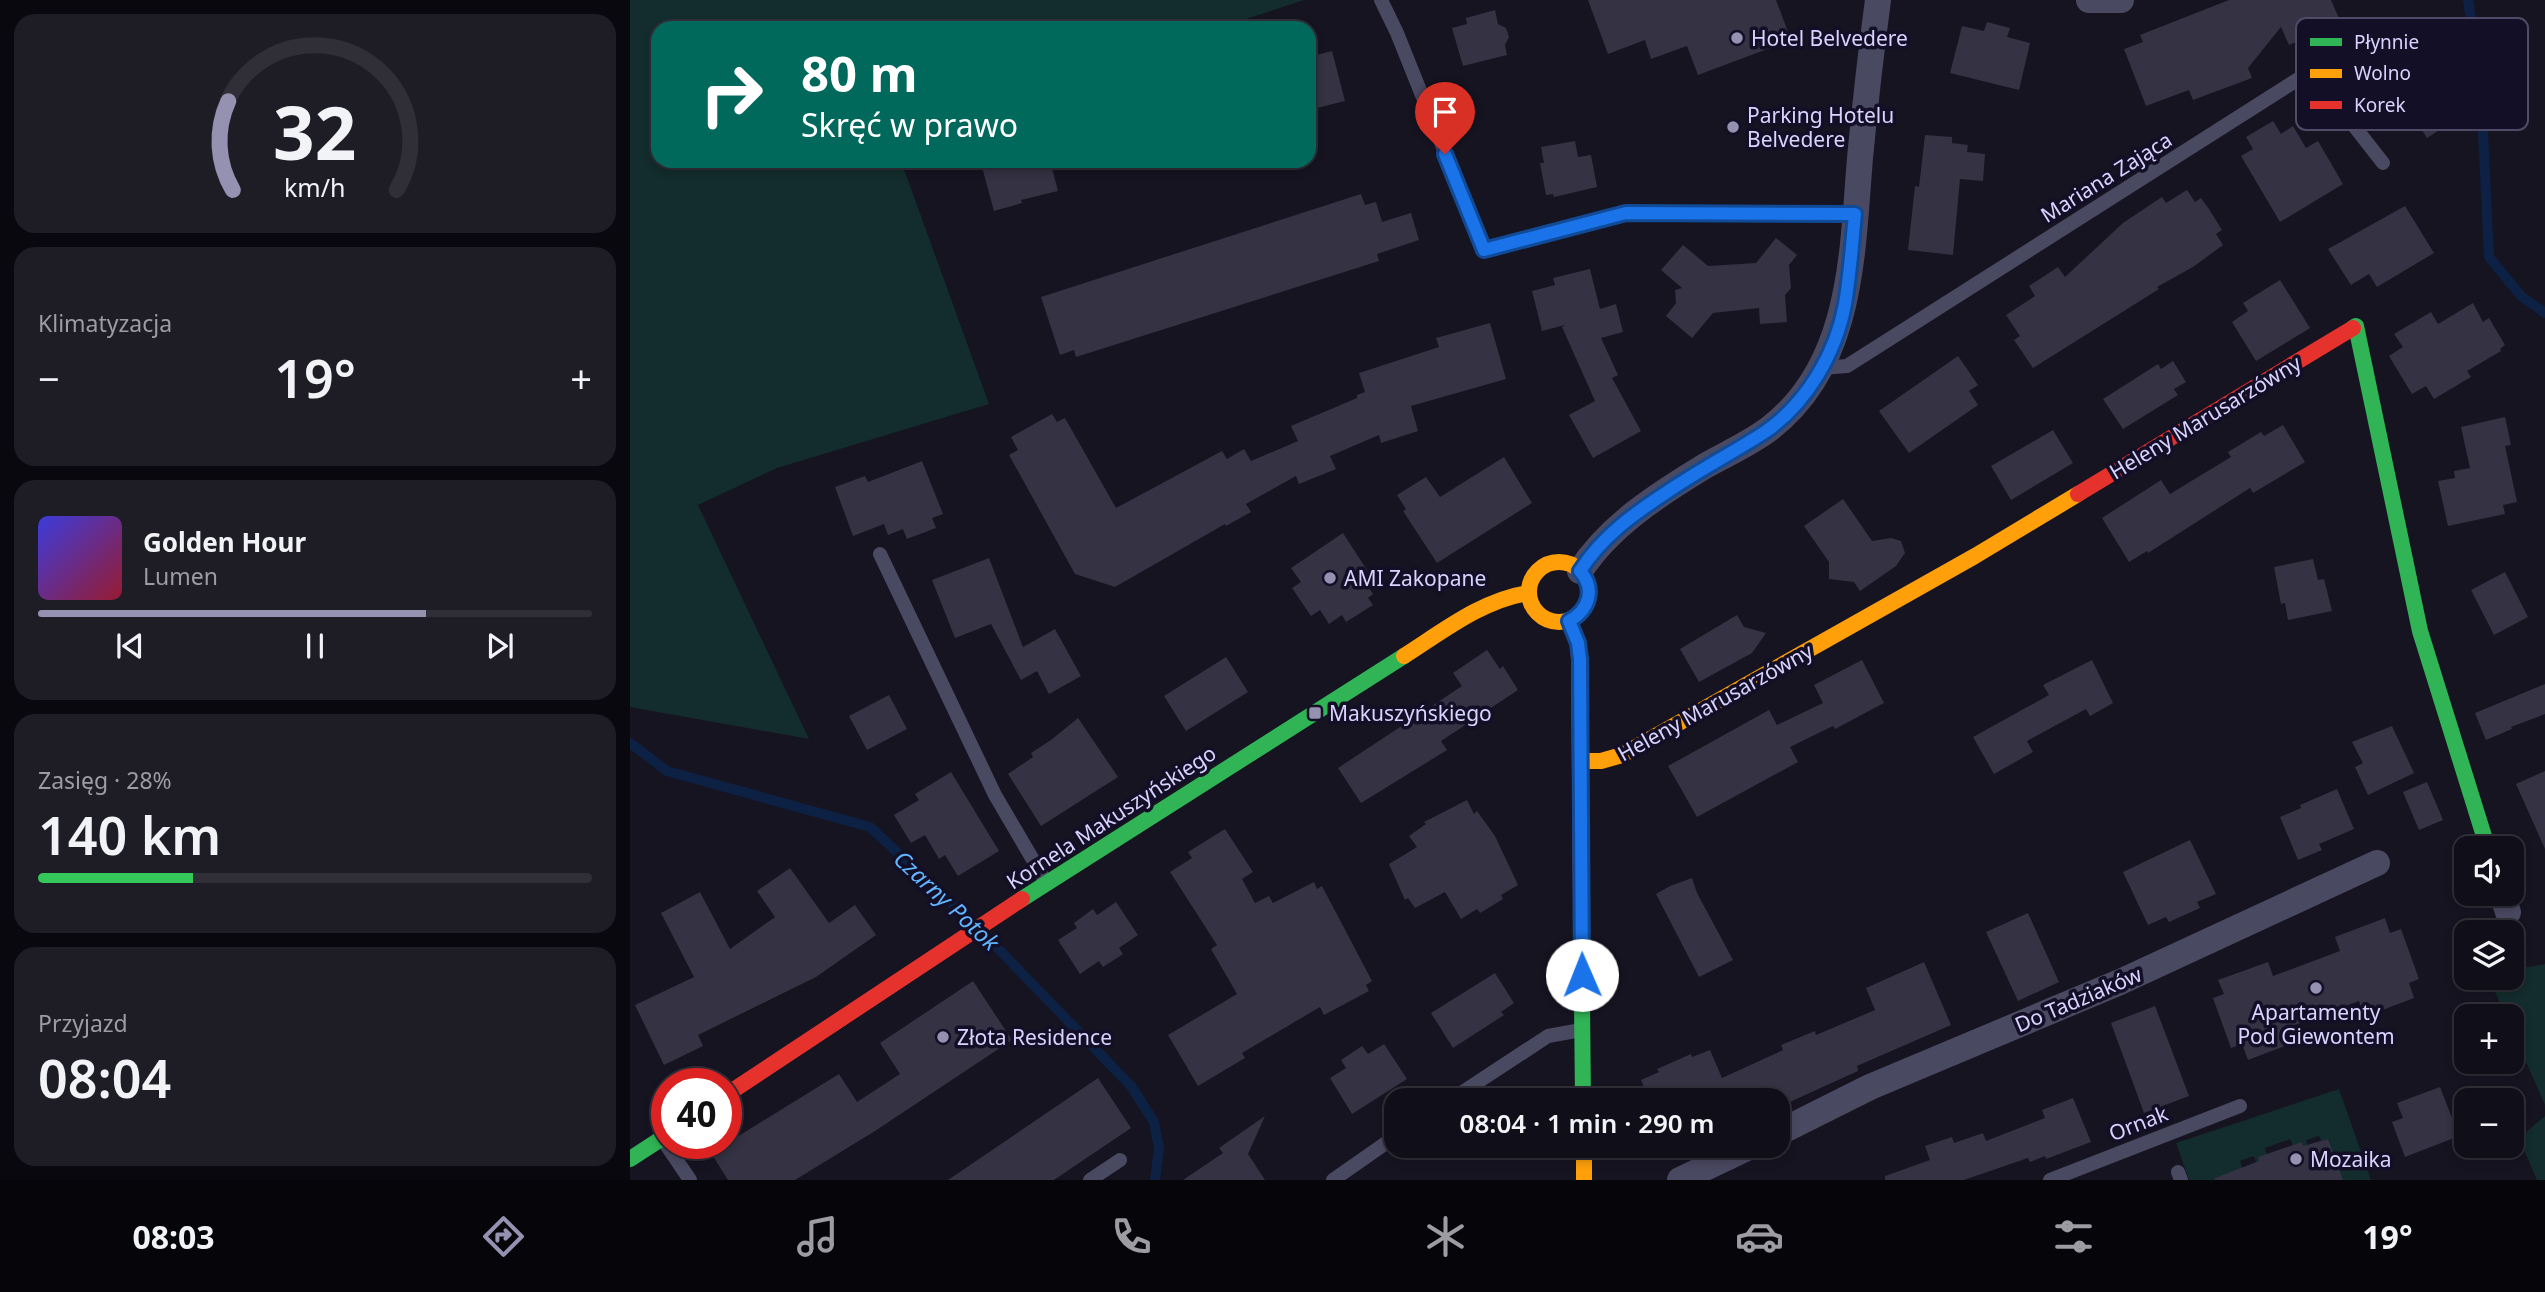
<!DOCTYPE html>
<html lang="pl">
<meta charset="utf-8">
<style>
:root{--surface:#100f19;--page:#1e1d26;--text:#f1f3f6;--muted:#9c9ca2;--line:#302f38;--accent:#9591b1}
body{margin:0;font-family:"Noto Sans",sans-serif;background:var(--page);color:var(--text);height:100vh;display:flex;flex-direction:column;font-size:26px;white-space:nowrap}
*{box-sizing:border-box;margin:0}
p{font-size:23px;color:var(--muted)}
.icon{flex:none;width:38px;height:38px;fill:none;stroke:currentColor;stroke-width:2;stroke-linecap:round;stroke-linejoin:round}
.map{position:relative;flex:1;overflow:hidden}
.side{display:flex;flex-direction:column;gap:14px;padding:14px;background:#09080e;width:630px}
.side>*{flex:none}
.guide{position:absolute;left:21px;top:21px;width:665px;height:147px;border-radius:21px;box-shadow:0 4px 10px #0003,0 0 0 2px var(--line);background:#00695c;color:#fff;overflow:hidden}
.buttons{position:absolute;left:1824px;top:836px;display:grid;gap:14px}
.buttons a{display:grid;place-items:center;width:70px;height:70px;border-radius:14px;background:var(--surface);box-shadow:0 4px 10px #0003,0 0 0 2px var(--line);font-size:35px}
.speed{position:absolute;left:21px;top:1068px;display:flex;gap:14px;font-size:35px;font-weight:700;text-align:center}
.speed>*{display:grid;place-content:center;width:91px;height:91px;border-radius:50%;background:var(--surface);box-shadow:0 4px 10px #0003,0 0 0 2px var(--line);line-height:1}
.speed .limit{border:10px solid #d22;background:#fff;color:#111}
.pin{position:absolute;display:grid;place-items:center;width:60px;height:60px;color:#fff;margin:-72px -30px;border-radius:50% 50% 50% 0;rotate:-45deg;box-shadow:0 0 7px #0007}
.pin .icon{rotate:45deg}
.me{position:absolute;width:77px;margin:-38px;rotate:359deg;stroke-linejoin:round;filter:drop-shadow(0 0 5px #0008)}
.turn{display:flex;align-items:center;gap:24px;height:147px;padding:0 35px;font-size:32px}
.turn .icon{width:91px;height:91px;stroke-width:2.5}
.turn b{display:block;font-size:49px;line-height:60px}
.big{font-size:52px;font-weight:600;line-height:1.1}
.side .tile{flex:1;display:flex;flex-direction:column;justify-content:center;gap:10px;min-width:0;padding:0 24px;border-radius:21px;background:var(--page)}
.side .dial{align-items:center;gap:0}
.dial svg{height:182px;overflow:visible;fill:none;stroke:var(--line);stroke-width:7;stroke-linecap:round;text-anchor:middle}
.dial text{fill:var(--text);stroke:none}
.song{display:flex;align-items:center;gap:21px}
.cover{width:84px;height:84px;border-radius:10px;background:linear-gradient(135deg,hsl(240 70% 55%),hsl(350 70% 35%))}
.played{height:7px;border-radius:4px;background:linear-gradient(90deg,var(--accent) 70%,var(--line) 70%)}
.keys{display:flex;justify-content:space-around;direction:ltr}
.heat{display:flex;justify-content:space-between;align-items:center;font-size:38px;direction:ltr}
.charge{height:10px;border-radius:5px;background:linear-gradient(90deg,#34c759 28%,var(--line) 0)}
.trip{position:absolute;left:754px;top:1088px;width:406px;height:70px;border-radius:21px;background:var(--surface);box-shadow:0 4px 10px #0003,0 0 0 2px var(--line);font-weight:600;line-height:70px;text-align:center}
.tabs{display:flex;height:112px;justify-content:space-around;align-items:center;background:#06060a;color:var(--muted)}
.tabs .icon{width:49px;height:49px}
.tabs .selected{color:var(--accent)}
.tabs b{font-size:32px;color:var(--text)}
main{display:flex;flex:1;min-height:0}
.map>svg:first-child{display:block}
.green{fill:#132c2d}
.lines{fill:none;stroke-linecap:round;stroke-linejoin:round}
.stream{stroke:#0d2144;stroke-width:10}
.building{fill:#343243}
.lane{stroke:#4a4962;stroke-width:14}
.street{stroke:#4a4962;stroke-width:26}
.fast{stroke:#30b455;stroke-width:16}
.slow{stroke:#ff9f0a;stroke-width:16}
.jam{stroke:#e5322d;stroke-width:16}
.route-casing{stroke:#114b97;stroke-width:18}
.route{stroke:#1a73e8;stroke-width:12}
.poi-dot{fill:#9591b1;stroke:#130f26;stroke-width:2.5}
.labels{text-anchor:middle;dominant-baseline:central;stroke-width:7;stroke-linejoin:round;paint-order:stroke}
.poi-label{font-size:21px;fill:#d9d4ff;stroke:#130f26;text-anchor:start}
.street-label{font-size:21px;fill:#d9d4ff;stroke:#130f26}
.water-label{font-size:23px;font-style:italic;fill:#62b6ff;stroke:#130f26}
.key{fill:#130f26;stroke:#4e4a67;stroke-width:2}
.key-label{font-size:19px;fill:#d9d4ff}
</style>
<main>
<section class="side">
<div class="tile dial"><svg viewBox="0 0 100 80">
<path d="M14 69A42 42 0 1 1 86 69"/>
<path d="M14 69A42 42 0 0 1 12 30" stroke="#9591b1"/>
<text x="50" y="56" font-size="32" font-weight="700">32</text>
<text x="50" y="72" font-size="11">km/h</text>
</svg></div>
<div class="tile"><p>Klimatyzacja</p>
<div class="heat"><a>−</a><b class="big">19°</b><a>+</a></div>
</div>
<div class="tile">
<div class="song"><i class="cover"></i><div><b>Golden Hour</b><p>Lumen</p></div></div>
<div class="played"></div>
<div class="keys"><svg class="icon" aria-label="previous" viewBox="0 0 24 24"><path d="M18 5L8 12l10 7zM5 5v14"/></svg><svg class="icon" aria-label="pause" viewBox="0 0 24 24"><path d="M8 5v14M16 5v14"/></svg><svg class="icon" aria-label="next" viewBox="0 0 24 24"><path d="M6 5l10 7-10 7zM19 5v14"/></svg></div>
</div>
<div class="tile"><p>Zasięg · 28%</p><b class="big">140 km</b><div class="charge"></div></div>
<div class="tile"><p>Przyjazd</p><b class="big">08:04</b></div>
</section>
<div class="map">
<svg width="1915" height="1180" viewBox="0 0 1915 1180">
<rect width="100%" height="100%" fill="#161421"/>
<g class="green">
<polygon points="0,0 674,0 589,28 28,28 28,161 271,161 359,404 147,468 68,505 179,739 0,707"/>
<polygon points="1915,964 1915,1105 1881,1028 1881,1017 1876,1017 1859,978 1881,978 1881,970"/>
<polygon points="1709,1089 1741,1180 1712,1180 1698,1146 1700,1145 1698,1139 1692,1141 1692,1143 1689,1136 1676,1140 1678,1148 1674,1149 1672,1142 1664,1147 1660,1139 1635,1148 1637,1156 1628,1157 1630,1162 1627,1165 1624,1156 1610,1161 1613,1170 1610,1169 1592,1180 1559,1180 1546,1143"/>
<polygon points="1915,1116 1915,1180 1907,1180 1889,1138"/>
</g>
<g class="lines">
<g class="stream">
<polyline points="1838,0 1851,91 1859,257 1891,296 1915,313"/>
<polyline points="0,743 37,771 240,827 343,923"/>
<polyline points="354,934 501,1086 524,1122 529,1148 525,1180"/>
</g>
</g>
<g class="building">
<polygon points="958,0 1146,0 1161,40 1068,75 1057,46 1021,59 1015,40 978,54"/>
<polygon points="1599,0 1701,0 1711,23 1659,45 1651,27 1618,68 1622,78 1563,100 1559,90 1516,106 1494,49 1513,42 1510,35"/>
<polygon points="865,10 868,24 876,28 879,37 875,45 877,55 833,66 822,28 837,24 836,18"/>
<polygon points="1357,22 1380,28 1377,37 1400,43 1389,90 1320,73 1332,26 1354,31"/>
<polygon points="1782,39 1813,86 1802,94 1820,123 1797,138 1787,122 1773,131 1733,70"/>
<polygon points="702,51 715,101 679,110 679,57"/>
<polygon points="1643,121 1651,134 1663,126 1676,148 1688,141 1713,184 1650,222 1611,156 1623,149 1616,137"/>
<polygon points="1295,135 1322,137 1322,143 1338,145 1337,152 1355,154 1353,181 1330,179 1323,255 1278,250 1285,186 1289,187"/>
<polygon points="945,141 948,157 961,155 967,187 924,197 923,194 916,195 910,163 914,163 911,147"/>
<polygon points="374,161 420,161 428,191 391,200 392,203 364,211 352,167"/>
<polygon points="1557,190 1565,202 1571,198 1579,209 1592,230 1586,234 1593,245 1563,267 1527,287 1529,289 1403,368 1384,340 1390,336 1376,315 1405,296 1399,286 1428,267 1435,277 1493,223 1532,197 1536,203"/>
<polygon points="731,194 735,205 746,202 752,222 781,213 789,240 747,254 749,261 708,274 446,357 444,350 430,355 411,297"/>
<polygon points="1775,206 1804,253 1747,287 1739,274 1721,285 1698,249"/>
<polygon points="1146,238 1167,255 1159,265 1161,288 1155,295 1157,322 1130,324 1129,308 1083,313 1062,338 1036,316 1046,303 1045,290 1052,288 1031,270 1053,245 1078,266 1126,263"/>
<polygon points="960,269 970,309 986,304 993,332 971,338 988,375 982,378 1011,431 963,458 939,415 965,401 932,327 935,325 912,331 902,291 925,285 923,278"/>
<polygon points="1650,280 1680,328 1626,361 1602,322 1618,311 1613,303"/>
<polygon points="1843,303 1853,322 1859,318 1875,345 1870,349 1871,351 1837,371 1841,377 1804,399 1796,386 1782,394 1759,356 1773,347 1764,334 1801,312 1808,324"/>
<polygon points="860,323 876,379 781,406 788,431 751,443 749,435 700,456 706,469 669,484 666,476 616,504 621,512 596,526 595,524 485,587 445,574 379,455 388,450 381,437 422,414 427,422 435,418 486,508 592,451 597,459 614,449 621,461 668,441 661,426 727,398 727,395 735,392 729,373 809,347 806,338"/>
<polygon points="1328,356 1348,385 1339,391 1348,405 1279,453 1249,411"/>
<polygon points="1543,361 1556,382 1544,389 1548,395 1493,429 1473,399 1528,364 1531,369"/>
<polygon points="1875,417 1881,445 1875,446 1887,502 1873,505 1875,514 1818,526 1808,481 1825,478 1824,471 1840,468 1831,427"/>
<polygon points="1653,425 1675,462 1623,493 1620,488 1518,553 1517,551 1499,562 1472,518 1531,480 1540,494 1601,457 1598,452 1631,432 1634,436"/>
<polygon points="1423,430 1443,463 1381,500 1361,466"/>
<polygon points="874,457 902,503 807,563 773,511 776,509 767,495 796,477 810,497"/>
<polygon points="292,461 313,514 302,518 306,528 277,539 273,529 258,535 254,524 223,536 205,487 235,476 238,482"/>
<polygon points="1213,499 1242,541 1261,538 1271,541 1275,553 1266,566 1230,591 1224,582 1199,579 1199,562 1174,526"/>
<polygon points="713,533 737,570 729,574 743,594 738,598 743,605 716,622 712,615 699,624 690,610 681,616 662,588 671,582 661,568"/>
<polygon points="359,558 393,647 425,629 451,676 419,694 407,671 391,680 361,624 325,638 302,580"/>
<polygon points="1683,559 1688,580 1694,579 1702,611 1658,620 1655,603 1651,604 1644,567"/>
<polygon points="1875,572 1898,617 1864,635 1841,590"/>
<polygon points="1107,615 1114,627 1136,633 1122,653 1069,682 1050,649"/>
<polygon points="857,650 870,669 873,666 888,690 811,741 817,750 731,803 708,768 832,686 823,673"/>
<polygon points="596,657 618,692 556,731 534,696"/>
<polygon points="1232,660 1254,703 1205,729 1203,726 1160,747 1168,762 1067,817 1038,766 1139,710 1147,725 1193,703 1184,685"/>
<polygon points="1462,660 1483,703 1460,716 1456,709 1397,741 1403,752 1364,774 1343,737 1419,695 1413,685"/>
<polygon points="1915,684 1915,714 1881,727 1882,729 1856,740 1845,713"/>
<polygon points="259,695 277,729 237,750 219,716"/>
<polygon points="448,718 488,777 411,826 378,774 403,757 401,753 421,740"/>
<polygon points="1762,726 1784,773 1738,795 1725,767 1733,763 1722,742"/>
<polygon points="1915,771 1915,849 1886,784"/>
<polygon points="321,772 369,851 328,876 315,855 309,859 295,835 281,843 264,815 289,800 285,794"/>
<polygon points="1797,782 1813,820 1789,830 1773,792"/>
<polygon points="1707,789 1724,829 1689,844 1692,850 1668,860 1650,817 1671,808 1670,805"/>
<polygon points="837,800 844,814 847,811 865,836 888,885 871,895 873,899 850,913 847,909 831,919 815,892 785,908 778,898 775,900 759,864 787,847 779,836 796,824 794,822"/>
<polygon points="595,829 623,872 612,879 625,903 639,896 643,903 684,882 687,889 692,886 742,981 736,985 739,991 694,1015 690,1007 612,1053 615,1058 568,1086 538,1035 607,994 581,949 587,945 540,872 562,858 558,852"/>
<polygon points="1560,840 1586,894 1567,902 1570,908 1539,922 1536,917 1518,925 1493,872"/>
<polygon points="160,868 199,923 225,905 246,935 186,977 68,1035 73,1046 34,1065 5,1005 64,977 31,913 70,892 100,949 145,917 127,891"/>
<polygon points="1062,878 1067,893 1103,960 1069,977 1026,894 1040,886"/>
<polygon points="486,902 508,935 489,948 493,954 473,967 469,961 450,974 428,940 447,928 444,923 463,909 467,915"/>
<polygon points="1398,913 1429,982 1388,1001 1356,932"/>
<polygon points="1755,918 1760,933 1771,929 1789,979 1779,983 1784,998 1734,1017 1729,1001 1662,1026 1668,1041 1618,1060 1612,1044 1601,1048 1583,998 1594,994 1588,980 1638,962 1643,976 1710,951 1705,937"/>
<polygon points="1294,962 1321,1025 1227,1066 1228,1071 1151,1106 1143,1089 1116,1101 1020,1101 1011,1080 1029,1072 1027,1069 1061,1054 1062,1057 1080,1050 1092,1078 1153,1050 1151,1045 1185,1031 1186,1035 1245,1010 1236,988"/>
<polygon points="865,973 884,1003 871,1012 874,1015 823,1048 801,1013"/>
<polygon points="343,981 382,1040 245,1131 165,1180 98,1180 81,1153 209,1074 227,1102 270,1074 250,1043"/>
<polygon points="1525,1006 1559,1096 1514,1113 1481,1023"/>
<polygon points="754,1044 777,1079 722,1114 700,1078 716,1068 711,1060 732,1046 738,1054"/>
<polygon points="468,1078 501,1128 424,1180 318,1180"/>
<polygon points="1810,1087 1829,1136 1775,1157 1762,1122 1773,1118 1767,1103"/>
<polygon points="1443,1098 1461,1142 1416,1159 1415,1156 1400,1162 1398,1158 1334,1180 1255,1180 1255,1176 1300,1160 1295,1146 1322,1137 1324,1143 1353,1133 1356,1141 1415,1118 1412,1110"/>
<polygon points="635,1116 618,1154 635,1180 553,1180 593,1153 589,1148"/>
<polygon points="1698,1139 1713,1180 1585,1180 1585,1178 1629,1161 1628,1157 1672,1142 1673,1146"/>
</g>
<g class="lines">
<g class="lane">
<polyline points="751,0 767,33 854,250 996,213 1225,214"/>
<polyline points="1192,368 1217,366 1681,71 1753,163"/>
<polyline points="250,554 365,795 416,882"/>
<polyline points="819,1101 918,1036 951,1030"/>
<polyline points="33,1140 60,1180"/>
<polyline points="1548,1172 1551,1180"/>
<polyline points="460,1180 490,1160"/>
<polyline points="703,1180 766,1136"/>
<polyline points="1420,1180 1610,1106"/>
</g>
<g class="street">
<polyline points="1459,0 1491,0"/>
<path d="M950,571C980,525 1029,494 1075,466C1096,454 1119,444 1139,429C1223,365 1222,254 1230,158C1235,105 1241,52 1248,0"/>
<polyline points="1872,894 1878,912"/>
<polyline points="1148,1133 1240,1087 1490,982 1747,863"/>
<polyline points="1050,1180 1121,1146"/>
</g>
<g class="fast">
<polyline points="1723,328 1726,326 1790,631 1858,849"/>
<polyline points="392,899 774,656"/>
<polyline points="951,903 953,1101"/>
<polyline points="0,1159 37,1135"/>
</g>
<g class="slow">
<circle cx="929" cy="592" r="30"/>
<path d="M774,656C812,632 852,600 898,593"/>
<polyline points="950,761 971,761 992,755 1345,556 1448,494"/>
<polyline points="954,1146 954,1180"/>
</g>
<g class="jam">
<polyline points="1448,494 1723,328"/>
<polyline points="939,621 948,643 949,659 951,903"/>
<polyline points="96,1095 392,899"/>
</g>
</g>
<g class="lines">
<g class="route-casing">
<path id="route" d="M815,154L854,250L996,213L1225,214C1222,244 1220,275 1215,304C1206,353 1177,403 1135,432C1104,452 1071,469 1040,490C1005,513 973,535 950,571C966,589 959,610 939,621L948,643L950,659L952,975"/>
</g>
<use href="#route" class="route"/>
</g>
<g class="poi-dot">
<circle cx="1107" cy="38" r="7"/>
<circle cx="1103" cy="127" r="7"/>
<circle cx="700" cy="578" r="7"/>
<rect x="678" y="706" width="14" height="14" rx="3.5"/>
<circle cx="1686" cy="988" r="7"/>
<circle cx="313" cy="1037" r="7"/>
<circle cx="1666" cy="1159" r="7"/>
</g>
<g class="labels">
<g class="poi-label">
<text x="1121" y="38">Hotel Belvedere</text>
<text x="1117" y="115">Parking Hotelu<tspan x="1117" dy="24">Belvedere</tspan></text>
<text x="714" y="578">AMI Zakopane</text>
<text x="699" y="713">Makuszyńskiego</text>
<text x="1686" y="1012" text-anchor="middle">Apartamenty<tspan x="1686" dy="24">Pod Giewontem</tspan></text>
<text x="327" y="1037">Złota Residence</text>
<text x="1680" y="1159">Mozaika</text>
</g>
<g class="street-label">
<text transform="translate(1476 177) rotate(-32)">Mariana Zająca</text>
<text transform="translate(1575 417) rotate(-31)">Heleny Marusarzówny</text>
<text transform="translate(1085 702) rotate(-29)">Heleny Marusarzówny</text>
<text transform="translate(481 817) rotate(-33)">Kornela Makuszyńskiego</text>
<text transform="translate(1448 999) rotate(-23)">Do Tadziaków</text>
<text transform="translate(1508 1123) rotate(-21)">Ornak</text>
</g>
<g class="water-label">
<text transform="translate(317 900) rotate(43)">Czarny Potok</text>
</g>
</g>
<rect x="1666" y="18" width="232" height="112" rx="10" class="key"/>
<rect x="1680" y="38" width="32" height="8" fill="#30b455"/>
<rect x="1680" y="69" width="32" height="9" fill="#ff9f0a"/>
<rect x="1680" y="101" width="32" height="8" fill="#e5322d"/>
<g class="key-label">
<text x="1724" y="49">Płynnie</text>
<text x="1724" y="80">Wolno</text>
<text x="1724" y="112">Korek</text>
</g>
</svg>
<div class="buttons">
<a><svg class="icon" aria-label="sound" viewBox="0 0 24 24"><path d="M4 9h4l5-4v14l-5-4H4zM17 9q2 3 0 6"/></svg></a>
<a><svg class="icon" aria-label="layers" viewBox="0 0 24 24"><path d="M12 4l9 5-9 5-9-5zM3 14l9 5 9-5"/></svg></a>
<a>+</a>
<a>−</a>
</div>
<div class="speed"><div class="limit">40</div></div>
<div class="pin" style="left:815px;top:154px;background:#d93025"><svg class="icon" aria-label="arrive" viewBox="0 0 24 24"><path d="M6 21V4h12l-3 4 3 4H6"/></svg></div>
<svg class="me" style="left:952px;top:975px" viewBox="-20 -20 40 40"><circle r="19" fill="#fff"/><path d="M0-13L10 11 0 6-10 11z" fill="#1a73e8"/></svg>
<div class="trip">08:04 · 1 min · 290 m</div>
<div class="guide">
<div class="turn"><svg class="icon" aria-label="right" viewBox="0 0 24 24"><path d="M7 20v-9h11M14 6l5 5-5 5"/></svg><div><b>80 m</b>Skręć w prawo</div></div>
</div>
</div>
</main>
<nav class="tabs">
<b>08:03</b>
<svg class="icon selected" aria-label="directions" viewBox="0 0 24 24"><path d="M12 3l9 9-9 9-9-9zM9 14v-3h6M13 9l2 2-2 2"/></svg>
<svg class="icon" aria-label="music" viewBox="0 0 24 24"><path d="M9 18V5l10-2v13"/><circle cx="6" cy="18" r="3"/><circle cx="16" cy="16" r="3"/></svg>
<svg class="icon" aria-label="phone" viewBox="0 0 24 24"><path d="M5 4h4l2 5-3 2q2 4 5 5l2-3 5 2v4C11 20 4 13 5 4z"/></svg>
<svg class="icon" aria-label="climate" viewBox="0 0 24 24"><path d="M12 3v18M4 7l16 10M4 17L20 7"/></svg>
<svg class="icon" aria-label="car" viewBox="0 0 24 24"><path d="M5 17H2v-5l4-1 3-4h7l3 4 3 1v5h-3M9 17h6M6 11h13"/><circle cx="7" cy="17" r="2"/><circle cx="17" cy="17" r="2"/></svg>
<svg class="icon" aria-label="filters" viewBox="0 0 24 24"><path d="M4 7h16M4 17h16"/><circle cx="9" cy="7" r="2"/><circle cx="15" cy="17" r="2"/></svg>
<b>19°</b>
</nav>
